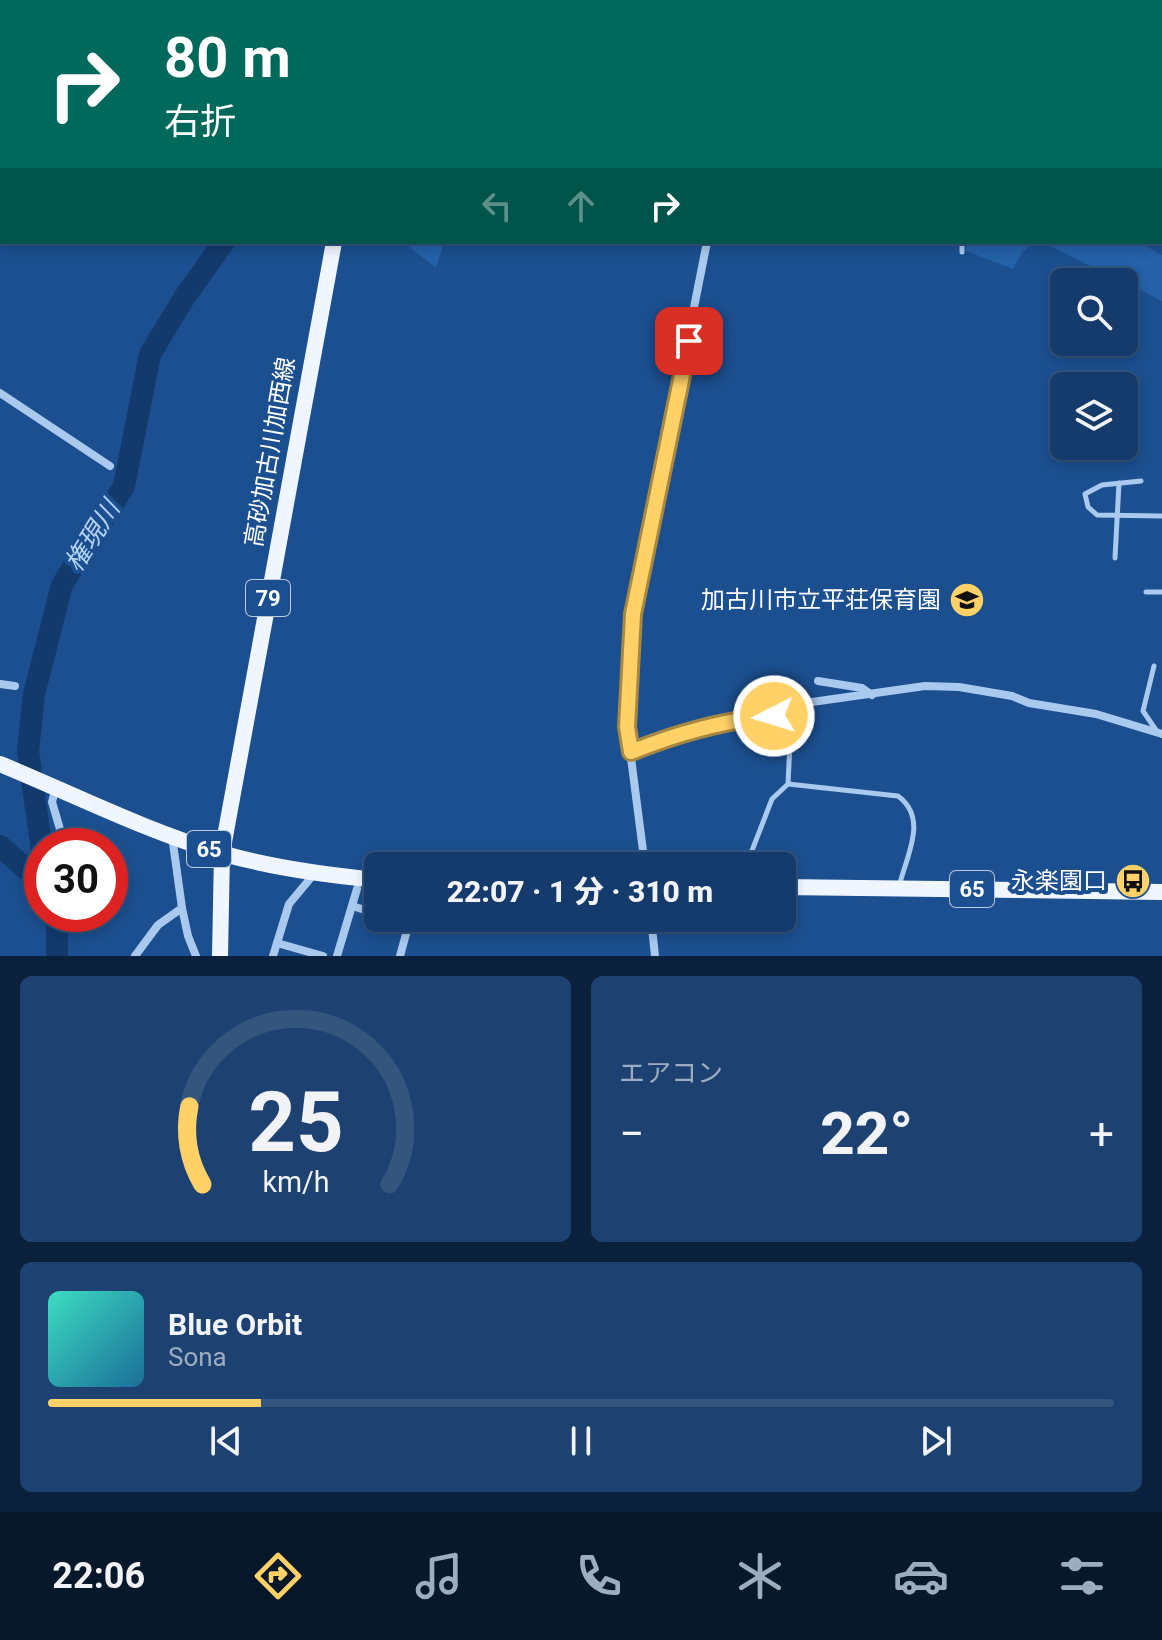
<!DOCTYPE html>
<html lang="ja">
<meta charset="utf-8">
<style>
:root{--surface:#143b6b;--page:#1d4271;--text:#f1f3f6;--muted:#9dadc1;--line:#33557e;--accent:#ffd166}
body{margin:0;font-family:Roboto,"Noto Sans JP",sans-serif;background:var(--page);color:var(--text);height:100vh;display:flex;flex-direction:column;font-size:30px;white-space:nowrap}
*{box-sizing:border-box;margin:0}
p{font-size:26px;color:var(--muted)}
.icon{flex:none;width:44px;height:44px;fill:none;stroke:currentColor;stroke-width:2;stroke-linecap:round;stroke-linejoin:round}
.map{position:relative;height:956px;overflow:hidden}
.sheet{display:flex;flex-direction:column;gap:20px;padding:20px;background:#0b203b;flex:1}
.sheet>*{flex:none}
.guide{position:absolute;left:0px;top:0px;width:1162px;height:244px;box-shadow:0 4px 12px #0003,0 0 0 2px var(--line);background:#00695c;color:#fff;overflow:hidden}
.tools{position:absolute;left:1050px;top:268px;display:grid;gap:16px}
.tools a{display:grid;place-items:center;width:88px;height:88px;border-radius:12px;background:var(--surface);box-shadow:0 4px 12px #0003,0 0 0 2px var(--line);font-size:40px}
.speed{position:absolute;left:24px;top:828px;display:flex;gap:16px;font-size:40px;font-weight:700;text-align:center}
.speed>*{display:grid;place-content:center;width:104px;height:104px;border-radius:50%;background:var(--surface);box-shadow:0 4px 12px #0003,0 0 0 2px var(--line);line-height:1}
.speed .limit{border:12px solid #d22;background:#fff;color:#111}
.pin{position:absolute;display:grid;place-items:center;width:68px;height:68px;color:#fff;margin:-34px;border-radius:16px;box-shadow:0 4px 12px #0006}
.me{position:absolute;width:88px;margin:-44px;rotate:265deg;stroke-linejoin:round;filter:drop-shadow(0 0 6px #0008)}
.turn{display:flex;align-items:center;gap:28px;height:168px;padding:0 32px;font-size:36px}
.turn .icon{width:104px;height:104px;stroke-width:2.5}
.turn b{display:block;font-size:56px;line-height:68px}
.lanes{display:flex;align-items:center;height:76px;padding:0 32px;background:#0003;justify-content:center;gap:40px;direction:ltr}
.lanes .off{opacity:.35}
.big{font-size:60px;font-weight:800;line-height:1.1}
.sheet .tile{flex:1;display:flex;flex-direction:column;justify-content:center;gap:12px;min-width:0;padding:0 28px;border-radius:12px;background:var(--page)}
.sheet .dial{align-items:center;gap:0}
.dial svg{height:208px;overflow:visible;fill:none;stroke:var(--line);stroke-width:7;stroke-linecap:round;text-anchor:middle}
.dial text{fill:var(--text);stroke:none}
.song{display:flex;align-items:center;gap:24px}
.cover{width:96px;height:96px;border-radius:12px;background:linear-gradient(135deg,hsl(170 70% 55%),hsl(200 70% 35%))}
.played{height:8px;border-radius:4px;background:linear-gradient(90deg,var(--accent) 20%,var(--line) 20%)}
.keys{display:flex;justify-content:space-around;direction:ltr}
.heat{display:flex;justify-content:space-between;align-items:center;font-size:44px;direction:ltr}
.sheet .tiles{flex:1;display:grid;gap:20px;grid-template-columns:1fr 1fr}
.tile:last-child{grid-column:span 2}
.trip{position:absolute;left:364px;top:852px;width:432px;height:80px;border-radius:12px;background:var(--surface);box-shadow:0 4px 12px #0003,0 0 0 2px var(--line);font-weight:800;line-height:80px;text-align:center}
.tabs{display:flex;height:128px;justify-content:space-around;align-items:center;background:#08182b;color:var(--muted)}
.tabs .icon{width:56px;height:56px}
.tabs .on{color:var(--accent)}
.tabs b{font-size:36px;color:var(--text)}
.map>svg:first-child{display:block}
.green{fill:#2461a8}
.lines{fill:none;stroke-linecap:round;stroke-linejoin:round}
.river{stroke:#123a6d;stroke-width:22}
.lane{stroke:#a9c9ee;stroke-width:5}
.street{stroke:#a9c9ee;stroke-width:8}
.primary{stroke:#f0f6ff;stroke-width:16}
.route-casing{stroke:#a68842;stroke-width:20}
.route{stroke:#ffd166;stroke-width:14}
.labels{text-anchor:middle;dominant-baseline:central;stroke-width:8;stroke-linejoin:round;paint-order:stroke}
.shield{fill:#1b4f8f;stroke:#bbcadd;stroke-width:2}
.shield-label{font-size:22px;font-weight:bold;fill:#fff}
.street-label{font-size:24px;fill:#fff;stroke:#1b4f8f}
.poi-label{font-size:24px;fill:#fff;stroke:#1b4f8f;text-anchor:end}
.water-label{font-size:26px;font-style:italic;fill:#b5d3f5;stroke:#1b4f8f}
</style>
<div class="map">
<svg width="1162" height="956" viewBox="0 0 1162 956">
<rect width="100%" height="100%" fill="#1b4f8f"/>
<g class="green">
<polygon points="403,242 444,242 436,268"/>
<polygon points="966,242 1037,242 1023,251 1013,269 966,251"/>
<polygon points="1042,242 1139,242 1162,255 1162,301"/>
</g>
<g class="lines">
<g class="river">
<polyline points="266,2 267,0"/>
<polyline points="0,846 42,883"/>
<polyline points="42,851 28,751 34,694 62,585 124,486 150,354 184,298 224,242"/>
<polyline points="57,914 57,956"/>
</g>
<g class="lane">
<polyline points="772,2 772,0"/>
<polyline points="962,242 962,252"/>
<polyline points="1141,481 1102,485 1085,494 1088,507 1097,515 1162,516"/>
<polyline points="1115,558 1119,483"/>
<polyline points="1146,592 1162,592"/>
<polyline points="1154,666 1143,711 1158,733"/>
<polyline points="788,784 790,742"/>
<path d="M746,866L772,799L788,784L898,796C929,819 906,856 899,887"/>
</g>
<g class="street">
<polyline points="757,2 757,0"/>
<polyline points="992,2 992,0"/>
<polyline points="1041,2 1041,0"/>
<polyline points="1128,2 1129,0"/>
<polyline points="1160,43 1162,44"/>
<polyline points="1160,93 1162,93"/>
<polyline points="1160,143 1162,143"/>
<polyline points="1160,218 1162,219"/>
<polyline points="0,393 110,466"/>
<polyline points="818,681 862,688 872,695"/>
<polyline points="0,684 15,686"/>
<path d="M631,752C690,727 732,720 795,714L805,703L925,686L959,687L1012,696L1029,703L1096,714L1162,734"/>
<polyline points="56,787 52,802 65,846"/>
<polyline points="645,866 627,727 633,614 707,242"/>
<polyline points="352,906 378,914"/>
<polyline points="182,908 188,936 196,956"/>
<polyline points="392,918 409,923 400,956"/>
<polyline points="651,918 655,956"/>
<polyline points="277,943 323,956"/>
<polyline points="135,956 158,925 182,908 172,836"/>
<polyline points="273,956 289,904 314,874"/>
<polyline points="337,956 357,889"/>
</g>
<g class="primary">
<polyline points="358,0 358,2"/>
<path d="M0,764C73,794 146,831 221,853C272,868 325,875 378,880"/>
<polyline points="782,887 1162,892"/>
<polyline points="220,956 222,853 334,242"/>
</g>
</g>
<g class="lines">
<g class="route-casing">
<path id="route" d="M689,341L633,614L627,727L631,752C678,733 723,720 774,716"/>
</g>
<use href="#route" class="route"/>
</g>
<defs>
<g id="school-disc" transform="scale(1.8)"><circle r="9.5" fill="#ffd166" stroke="#1b4f8f"/><path d="M0-5L7-2L0 1L-7-2ZM-4 1L0 2.5L4 1V4Q0 6-4 4Z" fill="#111"/></g>
<g id="bus-disc" transform="scale(1.8)"><circle r="9.5" fill="#ffd166" stroke="#1b4f8f"/><path d="M-5-6H5V4H4V6H2V4H-2V6H-4V4H-5ZM-3.5-4V0h7V-4ZM-3.5 1.2v1.5H-2V1.2ZM2 1.2v1.5H3.5V1.2Z" fill="#111"/></g>
</defs>
<g fill-rule="evenodd">
<use href="#school-disc" x="967" y="600"/>
<use href="#bus-disc" x="1133" y="881"/>
</g>
<g class="labels">
<g class="shield">
<rect x="246" y="580" width="44" height="36" rx="6"/>
<rect x="187" y="831" width="44" height="36" rx="6"/>
<rect x="950" y="871" width="44" height="36" rx="6"/>
</g>
<g class="shield-label">
<text x="268" y="598">79</text>
<text x="209" y="849">65</text>
<text x="972" y="889">65</text>
</g>
<g class="street-label">
<text transform="translate(270 452) rotate(-80)">高砂加古川加西線</text>
</g>
<g class="poi-label">
<text x="941" y="600">加古川市立平荘保育園</text>
<text x="1107" y="881">永楽園口</text>
</g>
<g class="water-label">
<text transform="translate(92 536) rotate(-58)">権現川</text>
</g>
</g>
</svg>
<div class="tools">
<a><svg class="icon" aria-label="search" viewBox="0 0 24 24"><circle cx="10" cy="10" r="6"/><path d="M15 15l6 6"/></svg></a>
<a><svg class="icon" aria-label="layers" viewBox="0 0 24 24"><path d="M12 4l9 5-9 5-9-5zM3 14l9 5 9-5"/></svg></a>
</div>
<div class="speed"><div class="limit">30</div></div>
<div class="pin" style="left:689px;top:341px;background:#d93025"><svg class="icon" aria-label="arrive" viewBox="0 0 24 24"><path d="M6 21V4h12l-3 4 3 4H6"/></svg></div>
<svg class="me" style="left:774px;top:716px" viewBox="-20 -20 40 40"><circle r="17" fill="#ffd166" stroke="#fff" stroke-width="3"/><path d="M0-11L8 9 0 5-8 9z" fill="#fff"/></svg>
<div class="trip">22:07 · 1 分 · 310 m</div>
<div class="guide">
<div class="turn"><svg class="icon" aria-label="right" viewBox="0 0 24 24"><path d="M7 20v-9h11M14 6l5 5-5 5"/></svg><div><b>80 m</b>右折</div></div>
<div class="lanes"><svg class="icon off" aria-label="left" viewBox="0 0 24 24"><path d="M17 20v-9H6M10 6l-5 5 5 5"/></svg><svg class="icon off" aria-label="ahead" viewBox="0 0 24 24"><path d="M12 20V5M6 11l6-6 6 6"/></svg><svg class="icon" aria-label="right" viewBox="0 0 24 24"><path d="M7 20v-9h11M14 6l5 5-5 5"/></svg></div>
</div>
</div>
<section class="sheet">
<div class="tiles">
<div class="tile dial"><svg viewBox="0 0 100 80">
<path d="M14 69A42 42 0 1 1 86 69"/>
<path d="M14 69A42 42 0 0 1 9 39" stroke="#ffd166"/>
<text x="50" y="56" font-size="32" font-weight="700">25</text>
<text x="50" y="72" font-size="11">km/h</text>
</svg></div>
<div class="tile"><p>エアコン</p>
<div class="heat"><a>−</a><b class="big">22°</b><a>+</a></div>
</div>
<div class="tile">
<div class="song"><i class="cover"></i><div><b>Blue Orbit</b><p>Sona</p></div></div>
<div class="played"></div>
<div class="keys"><svg class="icon" aria-label="previous" viewBox="0 0 24 24"><path d="M18 5L8 12l10 7zM5 5v14"/></svg><svg class="icon" aria-label="pause" viewBox="0 0 24 24"><path d="M8 5v14M16 5v14"/></svg><svg class="icon" aria-label="next" viewBox="0 0 24 24"><path d="M6 5l10 7-10 7zM19 5v14"/></svg></div>
</div>
</div>
</section>
<nav class="tabs">
<b>22:06</b>
<svg class="icon on" aria-label="directions" viewBox="0 0 24 24"><path d="M12 3l9 9-9 9-9-9zM9 14v-3h6M13 9l2 2-2 2"/></svg>
<svg class="icon" aria-label="music" viewBox="0 0 24 24"><path d="M9 18V5l10-2v13"/><circle cx="6" cy="18" r="3"/><circle cx="16" cy="16" r="3"/></svg>
<svg class="icon" aria-label="phone" viewBox="0 0 24 24"><path d="M5 4h4l2 5-3 2q2 4 5 5l2-3 5 2v4C11 20 4 13 5 4z"/></svg>
<svg class="icon" aria-label="climate" viewBox="0 0 24 24"><path d="M12 3v18M4 7l16 10M4 17L20 7"/></svg>
<svg class="icon" aria-label="car" viewBox="0 0 24 24"><path d="M5 17H2v-5l4-1 3-4h7l3 4 3 1v5h-3M9 17h6M6 11h13"/><circle cx="7" cy="17" r="2"/><circle cx="17" cy="17" r="2"/></svg>
<svg class="icon" aria-label="filters" viewBox="0 0 24 24"><path d="M4 7h16M4 17h16"/><circle cx="9" cy="7" r="2"/><circle cx="15" cy="17" r="2"/></svg>
</nav>
